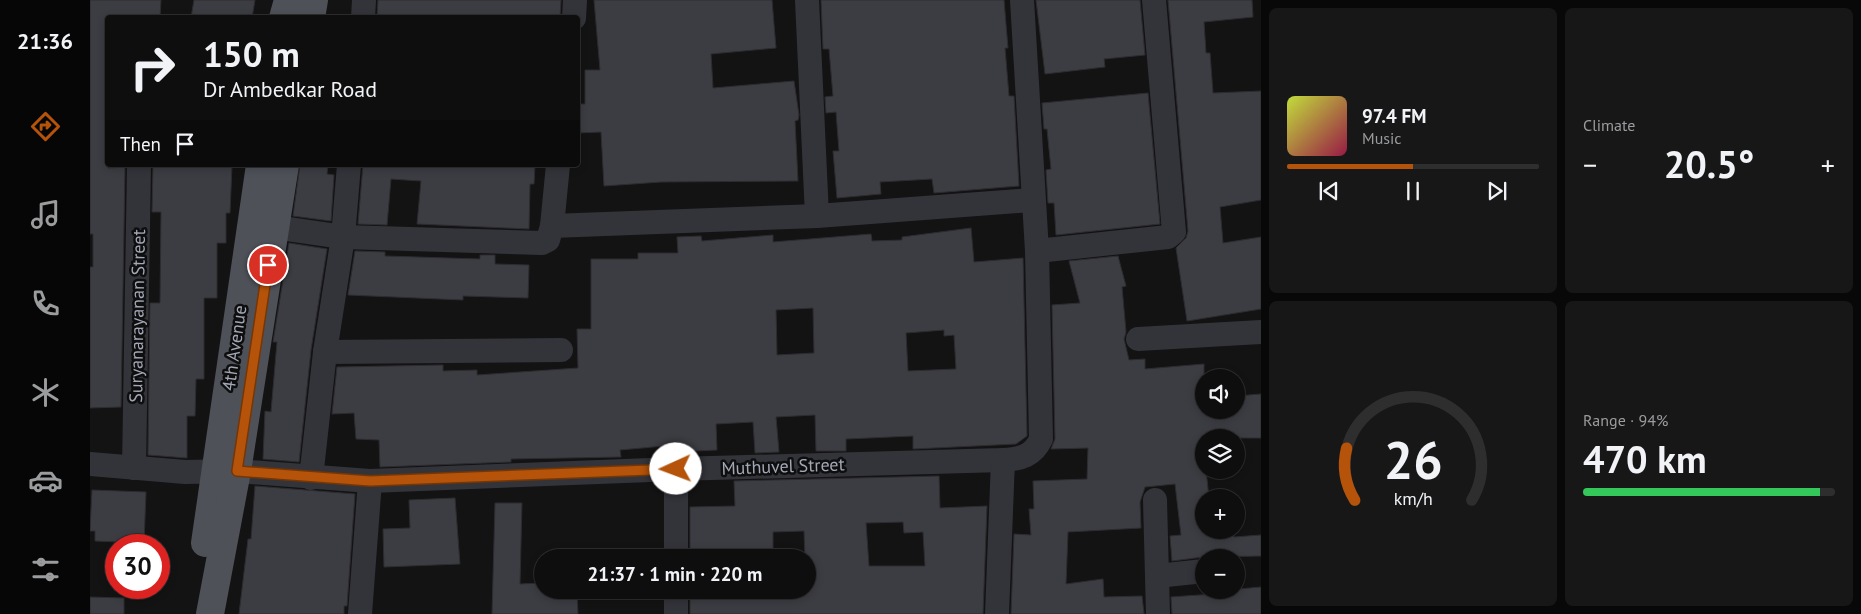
<!DOCTYPE html>
<meta charset="utf-8">
<style>
:root{--surface:#0e0e0f;--page:#171718;--text:#f1f3f6;--muted:#9b9c9e;--line:#2e2e2f;--accent:#b45309}
body{margin:0;font-family:"PT Sans",sans-serif;background:var(--page);color:var(--text);height:100vh;display:flex;flex-direction:column;font-size:19px;white-space:nowrap}
*{box-sizing:border-box;margin:0}
p{font-size:16px;color:var(--muted)}
.icon{flex:none;width:28px;height:28px;fill:none;stroke:currentColor;stroke-width:2;stroke-linecap:round;stroke-linejoin:round}
.map{position:relative;flex:1;overflow:hidden}
.sheet{display:flex;flex-direction:column;gap:8px;padding:8px;background:#080808;width:600px}
.sheet>*{flex:none}
.banner{position:absolute;left:15px;top:15px;width:475px;height:152px;border-radius:5px;box-shadow:0 2px 8px #0003,0 0 0 1px var(--line);background:#0e0e0f;color:var(--text);overflow:hidden}
.buttons{position:absolute;left:1105px;top:369px;display:grid;gap:10px}
.buttons a{display:grid;place-items:center;width:50px;height:50px;border-radius:50%;background:var(--surface);box-shadow:0 2px 8px #0003,0 0 0 1px var(--line);font-size:25px}
.speed{position:absolute;left:15px;top:534px;display:flex;gap:10px;font-size:25px;font-weight:700;text-align:center}
.speed>*{display:grid;place-content:center;width:65px;height:65px;border-radius:50%;background:var(--surface);box-shadow:0 2px 8px #0003,0 0 0 1px var(--line);line-height:1}
.speed .limit{border:8px solid #d22;background:#fff;color:#111}
.pin{position:absolute;display:grid;place-items:center;width:42px;height:42px;color:#fff;margin:-21px;border:2px solid #fff;border-radius:50%;box-shadow:0 1px 5px #0007}
.me{position:absolute;width:55px;margin:-28px;rotate:268deg;stroke-linejoin:round;filter:drop-shadow(0 0 4px #0008)}
.turn{display:flex;align-items:center;gap:18px;height:105px;padding:0 15px;font-size:22px}
.turn .icon{width:65px;height:65px;stroke-width:2.5}
.turn b{display:block;font-size:35px;line-height:42px}
.then{display:flex;align-items:center;height:48px;padding:0 15px;background:#0003;gap:10px;font-size:19px}
.big{font-size:38px;font-weight:700;line-height:1.1}
.sheet .tile{flex:1;display:flex;flex-direction:column;justify-content:center;gap:8px;min-width:0;padding:0 18px;border-radius:8px;background:var(--page)}
.sheet .dial{align-items:center;gap:0}
.dial svg{height:130px;overflow:visible;fill:none;stroke:var(--line);stroke-width:7;stroke-linecap:round;text-anchor:middle}
.dial text{fill:var(--text);stroke:none}
.song{display:flex;align-items:center;gap:15px}
.cover{width:60px;height:60px;border-radius:8px;background:linear-gradient(135deg,hsl(70 70% 55%),hsl(340 70% 35%))}
.played{height:5px;border-radius:2px;background:linear-gradient(90deg,var(--accent) 50%,var(--line) 50%)}
.keys{display:flex;justify-content:space-around;direction:ltr}
.heat{display:flex;justify-content:space-between;align-items:center;font-size:28px;direction:ltr}
.charge{height:8px;border-radius:4px;background:linear-gradient(90deg,#34c759 94%,var(--line) 0)}
.sheet .tiles{flex:1;display:grid;gap:8px;grid-template-columns:repeat(2,1fr)}
.trip{position:absolute;left:444px;top:549px;width:282px;height:50px;border-radius:25px;background:var(--surface);box-shadow:0 2px 8px #0003,0 0 0 1px var(--line);font-weight:700;line-height:50px;text-align:center}
main{display:flex;flex:1;min-height:0}
.tab-bar{display:flex;flex-direction:column;width:90px;justify-content:space-around;align-items:center;background:#060606;color:var(--muted)}
.tab-bar .icon{width:35px;height:35px}
.tab-bar .selected{color:var(--accent)}
.tab-bar b{font-size:22px;color:var(--text)}
.map>svg:first-child{display:block}
.building{fill:#3c3d42;stroke:#2d2c30;fill-rule:evenodd}
.lines{fill:none;stroke-linecap:round;stroke-linejoin:round}
.minor{stroke:#33343a;stroke-width:24}
.major{stroke:#4f5159;stroke-width:28}
.route-casing{stroke:#753606;stroke-width:12}
.route{stroke:#b45309;stroke-width:9}
.labels{text-anchor:middle;dominant-baseline:central;stroke-width:5;stroke-linejoin:round;paint-order:stroke}
.street-label{font-size:18px;fill:#a3a8b6;stroke:#0e0e0f}
</style>
<main>
<nav class="tab-bar">
<b>21:36</b>
<svg class="icon selected" aria-label="directions" viewBox="0 0 24 24"><path d="M12 3l9 9-9 9-9-9zM9 14v-3h6M13 9l2 2-2 2"/></svg>
<svg class="icon" aria-label="music" viewBox="0 0 24 24"><path d="M9 18V5l10-2v13"/><circle cx="6" cy="18" r="3"/><circle cx="16" cy="16" r="3"/></svg>
<svg class="icon" aria-label="phone" viewBox="0 0 24 24"><path d="M5 4h4l2 5-3 2q2 4 5 5l2-3 5 2v4C11 20 4 13 5 4z"/></svg>
<svg class="icon" aria-label="climate" viewBox="0 0 24 24"><path d="M12 3v18M4 7l16 10M4 17L20 7"/></svg>
<svg class="icon" aria-label="car" viewBox="0 0 24 24"><path d="M5 17H2v-5l4-1 3-4h7l3 4 3 1v5h-3M9 17h6M6 11h13"/><circle cx="7" cy="17" r="2"/><circle cx="17" cy="17" r="2"/></svg>
<svg class="icon" aria-label="filters" viewBox="0 0 24 24"><path d="M4 7h16M4 17h16"/><circle cx="9" cy="7" r="2"/><circle cx="15" cy="17" r="2"/></svg>
</nav>
<div class="map">
<svg width="1171" height="614" viewBox="0 0 1171 614">
<rect width="100%" height="100%" fill="#131314"/>
<g class="building">
<polygon points="0,0 71,0 70,18 18,18 18,168 35,167 31,407 0,408 0,267 3,267 3,234 0,234"/>
<polygon points="104,0 165,0 162,18 101,18"/>
<polygon points="288,0 471,0 470,18 287,18"/>
<polygon points="504,0 682,0 686,48 621,54 623,88 704,81 709,115 708,120 705,121 708,181 571,182 514,186 511,132 488,133 488,104 495,104 495,70 510,70"/>
<polygon points="731,0 914,0 918,48 915,48 919,96 924,96 929,186 844,193 842,179 790,182 791,194 747,198 743,151 749,151 746,112 736,113 735,97 743,96 739,49 733,49"/>
<polygon points="946,0 1050,0 1055,55 1014,59 1015,67 955,74"/>
<polygon points="1078,0 1162,0 1163,17 1114,22 1116,53 1120,53 1123,93 1171,91 1171,200 1130,207 1133,243 1171,237 1171,309 1097,321 1086,248 1096,238 1098,231"/>
<polygon points="1058,93 1070,224 966,235 964,203 958,203 956,170 961,169 957,129 954,129 952,103"/>
<polygon points="63,165 142,165 140,213 136,213 136,243 127,243 127,298 114,298 114,379 106,379 105,416 97,416 97,458 58,455 60,303 70,303 71,212 62,212"/>
<polygon points="210,165 238,165 237,174 244,175 241,221 203,216"/>
<polygon points="273,165 445,165 444,184 440,184 439,229 327,224 331,181 301,179 297,225 268,224"/>
<path d="M881,228L884,262L933,258L937,436L926,444L823,449V436L756,439V451H726L725,415L686,417L689,452L665,453L663,422L626,424L627,450L585,452V445L530,450L531,457H529L421,459V462L290,467L289,440L266,439L264,413L242,414L247,367L353,365V371L387,370V375L488,368L487,329H501V259H548V253H588L587,237L611,236L612,241L683,235V242L781,234L782,241L812,240V237ZM723,308L724,353L687,355L686,310ZM854,330V336L864,335L866,369L818,371L816,333Z"/>
<polygon points="199,243 237,249 221,350 209,462 173,459 175,411 181,412 187,342 183,342"/>
<polygon points="265,251 295,252 295,256 390,259 390,255 405,255 405,264 439,265 438,298 373,296 373,300 258,295"/>
<polygon points="1028,256 1036,286 1032,287 1036,332 1034,339 1039,360 1055,359 1055,369 1114,364 1114,410 1146,410 1146,396 1171,394 1171,438 1114,438 1114,470 1116,470 1119,498 1114,498 1114,533 1143,530 1144,537 1171,535 1171,556 1113,557 1082,561 1080,536 1091,535 1085,484 1055,487 1050,502 1051,528 978,532 976,584 1013,579 1014,597 1052,596 1054,614 921,614 924,534 941,535 939,509 944,509 943,481 997,479 998,448 961,449 965,439 962,305 990,303 979,261"/>
<path d="M849,476L850,508L897,506L893,614H600V590H718V558H715L714,531L683,532V558H600V507L645,506L644,481ZM813,522L814,533L833,532L835,566H779L776,523Z"/>
<polygon points="165,486 265,494 257,606 254,606 254,614 149,614 158,539 161,539"/>
<polygon points="2,490 56,492 54,543 5,541 5,531 0,531"/>
<polygon points="365,498 370,564 294,567 293,529 320,528 319,500"/>
<polygon points="405,503 432,503 430,584 452,583 452,590 487,590 488,614 402,614"/>
<polygon points="1171,587 1171,614 1082,614 1081,597 1138,593 1138,590"/>
<polygon points="0,597 34,598 34,614 0,614"/>
</g>
<g class="lines">
<g class="minor">
<polyline points="717,0 727,216"/>
<polyline points="273,18 274,0"/>
<polyline points="484,18 485,0"/>
<polyline points="462,226 468,165"/>
<polyline points="184,227 253,237 452,243 458,240 462,226 727,216 942,200"/>
<polyline points="947,251 1078,237 1084,232 1064,0"/>
<polyline points="1048,339 1171,332"/>
<polyline points="235,352 471,350"/>
<path d="M0,464L95,472L147,471L280,481L586,469L913,460C931,459 943,456 951,439L947,251L932,0"/>
<polyline points="44,468 49,165"/>
<polyline points="586,469 586,558"/>
<polyline points="221,478 235,352 253,237 259,165"/>
<polyline points="1065,500 1068,614"/>
<polyline points="1067,576 1114,571"/>
<polyline points="586,590 586,614"/>
<polyline points="270,614 280,481"/>
<polyline points="907,614 913,460"/>
</g>
<g class="major">
<polyline points="193,18 198,0"/>
<polyline points="221,18 224,0"/>
<polyline points="115,543 170,165"/>
<polyline points="120,614 147,471 195,165"/>
</g>
</g>
<g class="lines">
<g class="route-casing">
<polyline id="route" points="178,265 147,471 280,481 586,469"/>
</g>
<use href="#route" class="route"/>
</g>
<g class="labels">
<g class="street-label">
<text transform="translate(47 316) rotate(-89)">Suryanarayanan Street</text>
<text transform="translate(144 348) rotate(-82)">4th Avenue</text>
<text transform="translate(693 466) rotate(-2)">Muthuvel Street</text>
</g>
</g>
</svg>
<div class="buttons">
<a><svg class="icon" aria-label="sound" viewBox="0 0 24 24"><path d="M4 9h4l5-4v14l-5-4H4zM17 9q2 3 0 6"/></svg></a>
<a><svg class="icon" aria-label="layers" viewBox="0 0 24 24"><path d="M12 4l9 5-9 5-9-5zM3 14l9 5 9-5"/></svg></a>
<a>+</a>
<a>−</a>
</div>
<div class="speed"><div class="limit">30</div></div>
<div class="pin" style="left:178px;top:265px;background:#d93025"><svg class="icon" aria-label="arrive" viewBox="0 0 24 24"><path d="M6 21V4h12l-3 4 3 4H6"/></svg></div>
<svg class="me" style="left:586px;top:469px" viewBox="-20 -20 40 40"><circle r="19" fill="#fff"/><path d="M0-13L10 11 0 6-10 11z" fill="#b45309"/></svg>
<div class="trip">21:37 · 1 min · 220 m</div>
<div class="banner">
<div class="turn"><svg class="icon" aria-label="right" viewBox="0 0 24 24"><path d="M7 20v-9h11M14 6l5 5-5 5"/></svg><div><b>150 m</b>Dr Ambedkar Road</div></div>
<div class="then">Then<svg class="icon" aria-label="arrive" viewBox="0 0 24 24"><path d="M6 21V4h12l-3 4 3 4H6"/></svg></div>
</div>
</div>
<section class="sheet">
<div class="tiles">
<div class="tile">
<div class="song"><i class="cover"></i><div><b>97.4 FM</b><p>Music</p></div></div>
<div class="played"></div>
<div class="keys"><svg class="icon" aria-label="previous" viewBox="0 0 24 24"><path d="M18 5L8 12l10 7zM5 5v14"/></svg><svg class="icon" aria-label="pause" viewBox="0 0 24 24"><path d="M8 5v14M16 5v14"/></svg><svg class="icon" aria-label="next" viewBox="0 0 24 24"><path d="M6 5l10 7-10 7zM19 5v14"/></svg></div>
</div>
<div class="tile"><p>Climate</p>
<div class="heat"><a>−</a><b class="big">20.5°</b><a>+</a></div>
</div>
<div class="tile dial"><svg viewBox="0 0 100 80">
<path d="M14 69A42 42 0 1 1 86 69"/>
<path d="M14 69A42 42 0 0 1 9 37" stroke="#b45309"/>
<text x="50" y="56" font-size="32" font-weight="700">26</text>
<text x="50" y="72" font-size="11">km/h</text>
</svg></div>
<div class="tile"><p>Range · 94%</p><b class="big">470 km</b><div class="charge"></div></div>
</div>
</section>
</main>
